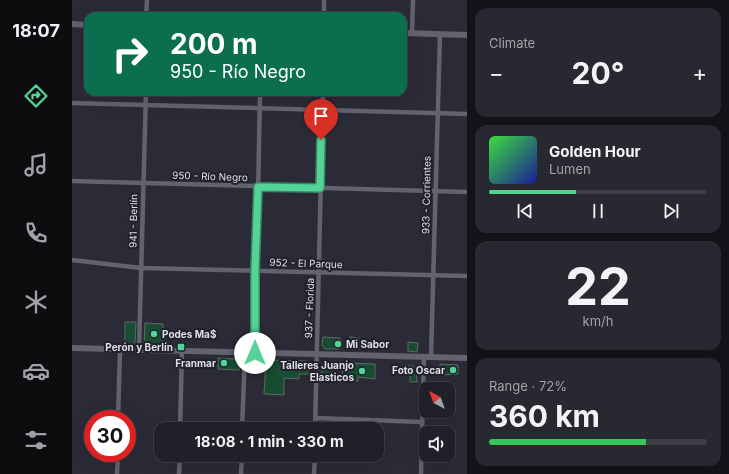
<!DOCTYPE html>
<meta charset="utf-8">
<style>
:root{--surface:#202029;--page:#282831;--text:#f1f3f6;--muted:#a2a3a8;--line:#3d3e46;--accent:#54d396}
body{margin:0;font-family:Inter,sans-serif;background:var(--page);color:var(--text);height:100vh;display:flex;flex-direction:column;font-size:15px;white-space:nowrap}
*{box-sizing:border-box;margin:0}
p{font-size:13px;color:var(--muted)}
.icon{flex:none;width:22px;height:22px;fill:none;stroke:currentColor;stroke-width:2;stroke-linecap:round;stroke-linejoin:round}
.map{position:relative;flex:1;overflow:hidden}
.side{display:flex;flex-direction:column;gap:8px;padding:8px;background:#121217;width:262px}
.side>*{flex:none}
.top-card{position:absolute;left:12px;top:12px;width:323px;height:84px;border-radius:12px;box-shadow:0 4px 16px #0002,0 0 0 1px var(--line);background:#0b6e4f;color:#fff;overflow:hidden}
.needle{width:26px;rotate:319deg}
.controls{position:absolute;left:347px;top:382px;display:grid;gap:8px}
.controls a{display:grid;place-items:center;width:36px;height:36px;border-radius:8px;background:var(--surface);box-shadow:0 4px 16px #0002,0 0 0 1px var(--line);font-size:20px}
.speed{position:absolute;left:12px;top:410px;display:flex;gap:8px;font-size:20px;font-weight:700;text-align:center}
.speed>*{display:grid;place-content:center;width:52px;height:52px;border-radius:50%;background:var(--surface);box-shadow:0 4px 16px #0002,0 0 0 1px var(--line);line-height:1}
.speed .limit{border:6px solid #d22;background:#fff;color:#111}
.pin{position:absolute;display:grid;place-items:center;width:34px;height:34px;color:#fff;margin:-41px -17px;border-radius:50% 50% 50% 0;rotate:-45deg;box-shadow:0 0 4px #0007}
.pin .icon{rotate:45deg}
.me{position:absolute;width:44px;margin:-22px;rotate:0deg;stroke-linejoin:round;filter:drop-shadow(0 0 3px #0008)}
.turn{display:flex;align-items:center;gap:14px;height:84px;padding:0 20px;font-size:18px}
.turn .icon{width:52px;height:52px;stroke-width:2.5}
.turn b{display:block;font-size:28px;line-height:34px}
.big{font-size:30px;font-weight:700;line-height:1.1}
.side .widget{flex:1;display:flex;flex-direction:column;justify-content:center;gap:6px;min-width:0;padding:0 14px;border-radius:12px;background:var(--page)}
.side .dial{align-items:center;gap:0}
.dial b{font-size:52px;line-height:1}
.song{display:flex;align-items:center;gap:12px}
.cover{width:48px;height:48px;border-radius:6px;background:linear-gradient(135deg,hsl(120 70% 55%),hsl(240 70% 35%))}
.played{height:4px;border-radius:2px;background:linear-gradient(90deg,var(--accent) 40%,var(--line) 40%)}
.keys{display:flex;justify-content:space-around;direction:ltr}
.heat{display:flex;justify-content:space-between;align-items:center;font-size:22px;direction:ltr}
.charge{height:6px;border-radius:3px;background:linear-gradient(90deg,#34c759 72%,var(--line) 0)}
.trip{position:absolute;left:82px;top:422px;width:230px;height:40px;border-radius:12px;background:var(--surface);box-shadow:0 4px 16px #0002,0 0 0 1px var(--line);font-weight:700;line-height:40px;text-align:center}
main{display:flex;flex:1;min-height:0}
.tabs{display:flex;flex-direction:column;width:72px;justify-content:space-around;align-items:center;background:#0d0d10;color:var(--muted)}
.tabs .icon{width:28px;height:28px}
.tabs .selected{color:var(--accent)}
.tabs b{font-size:18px;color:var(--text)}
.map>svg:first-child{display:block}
.building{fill:#184c33;stroke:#5e6b63}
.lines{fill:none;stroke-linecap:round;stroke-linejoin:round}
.street{stroke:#636370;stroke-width:4.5}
.secondary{stroke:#636370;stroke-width:6}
.route-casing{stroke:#378962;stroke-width:10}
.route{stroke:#54d396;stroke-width:7}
.poi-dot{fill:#54d396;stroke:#21222c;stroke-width:1.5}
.labels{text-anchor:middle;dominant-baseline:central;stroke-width:4;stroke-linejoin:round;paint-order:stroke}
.street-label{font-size:10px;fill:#dfdfe6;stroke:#21222c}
.poi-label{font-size:10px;font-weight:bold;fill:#dfdfe6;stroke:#21222c;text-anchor:end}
</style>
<main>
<nav class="tabs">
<b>18:07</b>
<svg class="icon selected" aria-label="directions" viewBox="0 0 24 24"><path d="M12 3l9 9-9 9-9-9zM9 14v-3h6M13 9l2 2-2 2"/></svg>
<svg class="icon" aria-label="music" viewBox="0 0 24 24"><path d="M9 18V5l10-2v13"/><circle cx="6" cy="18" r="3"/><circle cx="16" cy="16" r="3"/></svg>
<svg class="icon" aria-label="phone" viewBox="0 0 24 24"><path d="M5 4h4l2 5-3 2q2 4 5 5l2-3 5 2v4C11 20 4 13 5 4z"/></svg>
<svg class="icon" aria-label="climate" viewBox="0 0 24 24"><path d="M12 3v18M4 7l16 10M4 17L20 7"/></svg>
<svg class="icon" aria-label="car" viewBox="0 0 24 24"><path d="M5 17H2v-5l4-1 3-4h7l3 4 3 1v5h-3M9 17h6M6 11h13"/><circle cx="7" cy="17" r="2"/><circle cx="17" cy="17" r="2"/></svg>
<svg class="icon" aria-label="filters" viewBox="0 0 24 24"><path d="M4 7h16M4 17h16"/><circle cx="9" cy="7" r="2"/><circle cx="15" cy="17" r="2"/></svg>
</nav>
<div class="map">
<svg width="395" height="474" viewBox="0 0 395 474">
<rect width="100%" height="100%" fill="#2b2b37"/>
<g class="building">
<polygon points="53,322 64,322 63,344 53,344"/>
<polygon points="73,323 91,324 90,346 72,345"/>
<polygon points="251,337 268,338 267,349 253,349 250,345"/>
<polygon points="278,337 287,338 287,349 278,349"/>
<polygon points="336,342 346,343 345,352 336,351"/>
<polygon points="146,358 164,359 167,363 167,370 146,369"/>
<polygon points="194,360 234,361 237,364 237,374 227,374 227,379 212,378 212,395 192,394"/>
<polygon points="254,362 261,363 260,376 250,375 250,365"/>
<polygon points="271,363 303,364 303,379 286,377 286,381 270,381"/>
<polygon points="368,364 386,365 386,374 368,375"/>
<polygon points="335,366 341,366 344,368 345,382 338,382 338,373 335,373"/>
</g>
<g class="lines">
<g class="street">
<polyline points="74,16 75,0"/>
<polyline points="252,16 252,0"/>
<polyline points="340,33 341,0"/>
<polyline points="0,103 395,114"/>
<polyline points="0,181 395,192"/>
<polyline points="0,260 69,268 395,276"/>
<polyline points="67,350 74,92"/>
<polyline points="183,353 188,92"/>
<polyline points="359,357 368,34"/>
<polyline points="244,418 350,422"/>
<polyline points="46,419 48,350"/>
<polyline points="108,429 110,351"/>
<polyline points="170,429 173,353"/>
<polyline points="243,429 251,92"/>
<polyline points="45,474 46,453"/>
<polyline points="107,474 108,455"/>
<polyline points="169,474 170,455"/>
<polyline points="242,474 243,455"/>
<polyline points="349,474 352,357"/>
</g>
<g class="secondary">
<polyline points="0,24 16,25"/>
<polyline points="331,33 395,35"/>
<polyline points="0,348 395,358"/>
</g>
</g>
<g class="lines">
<g class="route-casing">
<polyline id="route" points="183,353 183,271 186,187 248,188 249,140"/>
</g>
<use href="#route" class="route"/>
</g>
<g class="poi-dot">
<circle cx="82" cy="334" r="4"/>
<circle cx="266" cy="344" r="4"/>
<rect x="105" y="343" width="8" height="8" rx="2"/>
<circle cx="152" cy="363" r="4"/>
<circle cx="381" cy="370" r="4"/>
<circle cx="290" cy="371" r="4"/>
</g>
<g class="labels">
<g class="street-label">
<text transform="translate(138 176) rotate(2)">950 - Río Negro</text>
<text transform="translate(354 195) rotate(-89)">933 - Corrientes</text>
<text transform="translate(61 221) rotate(-89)">941 - Berlín</text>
<text transform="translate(234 263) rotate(2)">952 - El Parque</text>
<text transform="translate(237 308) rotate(-88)">937 - Florida</text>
</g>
<g class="poi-label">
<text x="90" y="334" text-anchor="start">Podes Ma$</text>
<text x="274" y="344" text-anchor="start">Mi Sabor</text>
<text x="101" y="347">Perón y Berlín</text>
<text x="144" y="363">Franmar</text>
<text x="282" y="365">Talleres Juanjo<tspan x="282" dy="12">Elasticos</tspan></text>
<text x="373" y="370">Foto Oscar</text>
</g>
</g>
</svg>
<div class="controls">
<a><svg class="needle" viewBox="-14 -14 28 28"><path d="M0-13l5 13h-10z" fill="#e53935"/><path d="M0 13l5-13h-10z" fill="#a2a3a8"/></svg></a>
<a><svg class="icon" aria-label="sound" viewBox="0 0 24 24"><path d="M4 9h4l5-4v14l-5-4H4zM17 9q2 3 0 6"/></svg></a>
</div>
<div class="speed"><div class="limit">30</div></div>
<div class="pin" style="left:249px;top:140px;background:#d93025"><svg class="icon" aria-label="arrive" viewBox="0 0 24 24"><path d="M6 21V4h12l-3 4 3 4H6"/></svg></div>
<svg class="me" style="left:183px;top:353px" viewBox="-20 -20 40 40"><circle r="19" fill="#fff"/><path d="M0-13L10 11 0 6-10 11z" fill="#54d396"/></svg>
<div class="trip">18:08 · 1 min · 330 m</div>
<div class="top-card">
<div class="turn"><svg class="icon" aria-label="right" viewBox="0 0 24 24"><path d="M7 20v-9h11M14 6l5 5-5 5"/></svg><div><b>200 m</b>950 - Río Negro</div></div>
</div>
</div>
<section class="side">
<div class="widget"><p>Climate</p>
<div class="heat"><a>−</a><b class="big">20°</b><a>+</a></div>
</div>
<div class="widget">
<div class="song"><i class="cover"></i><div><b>Golden Hour</b><p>Lumen</p></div></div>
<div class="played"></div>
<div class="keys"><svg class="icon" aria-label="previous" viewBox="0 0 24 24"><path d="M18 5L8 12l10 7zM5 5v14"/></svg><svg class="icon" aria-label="pause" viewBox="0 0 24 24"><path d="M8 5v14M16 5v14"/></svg><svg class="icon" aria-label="next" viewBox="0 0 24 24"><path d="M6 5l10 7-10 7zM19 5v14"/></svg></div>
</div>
<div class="widget dial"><b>22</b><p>km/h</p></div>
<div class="widget"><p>Range · 72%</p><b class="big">360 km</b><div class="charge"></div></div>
</section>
</main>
